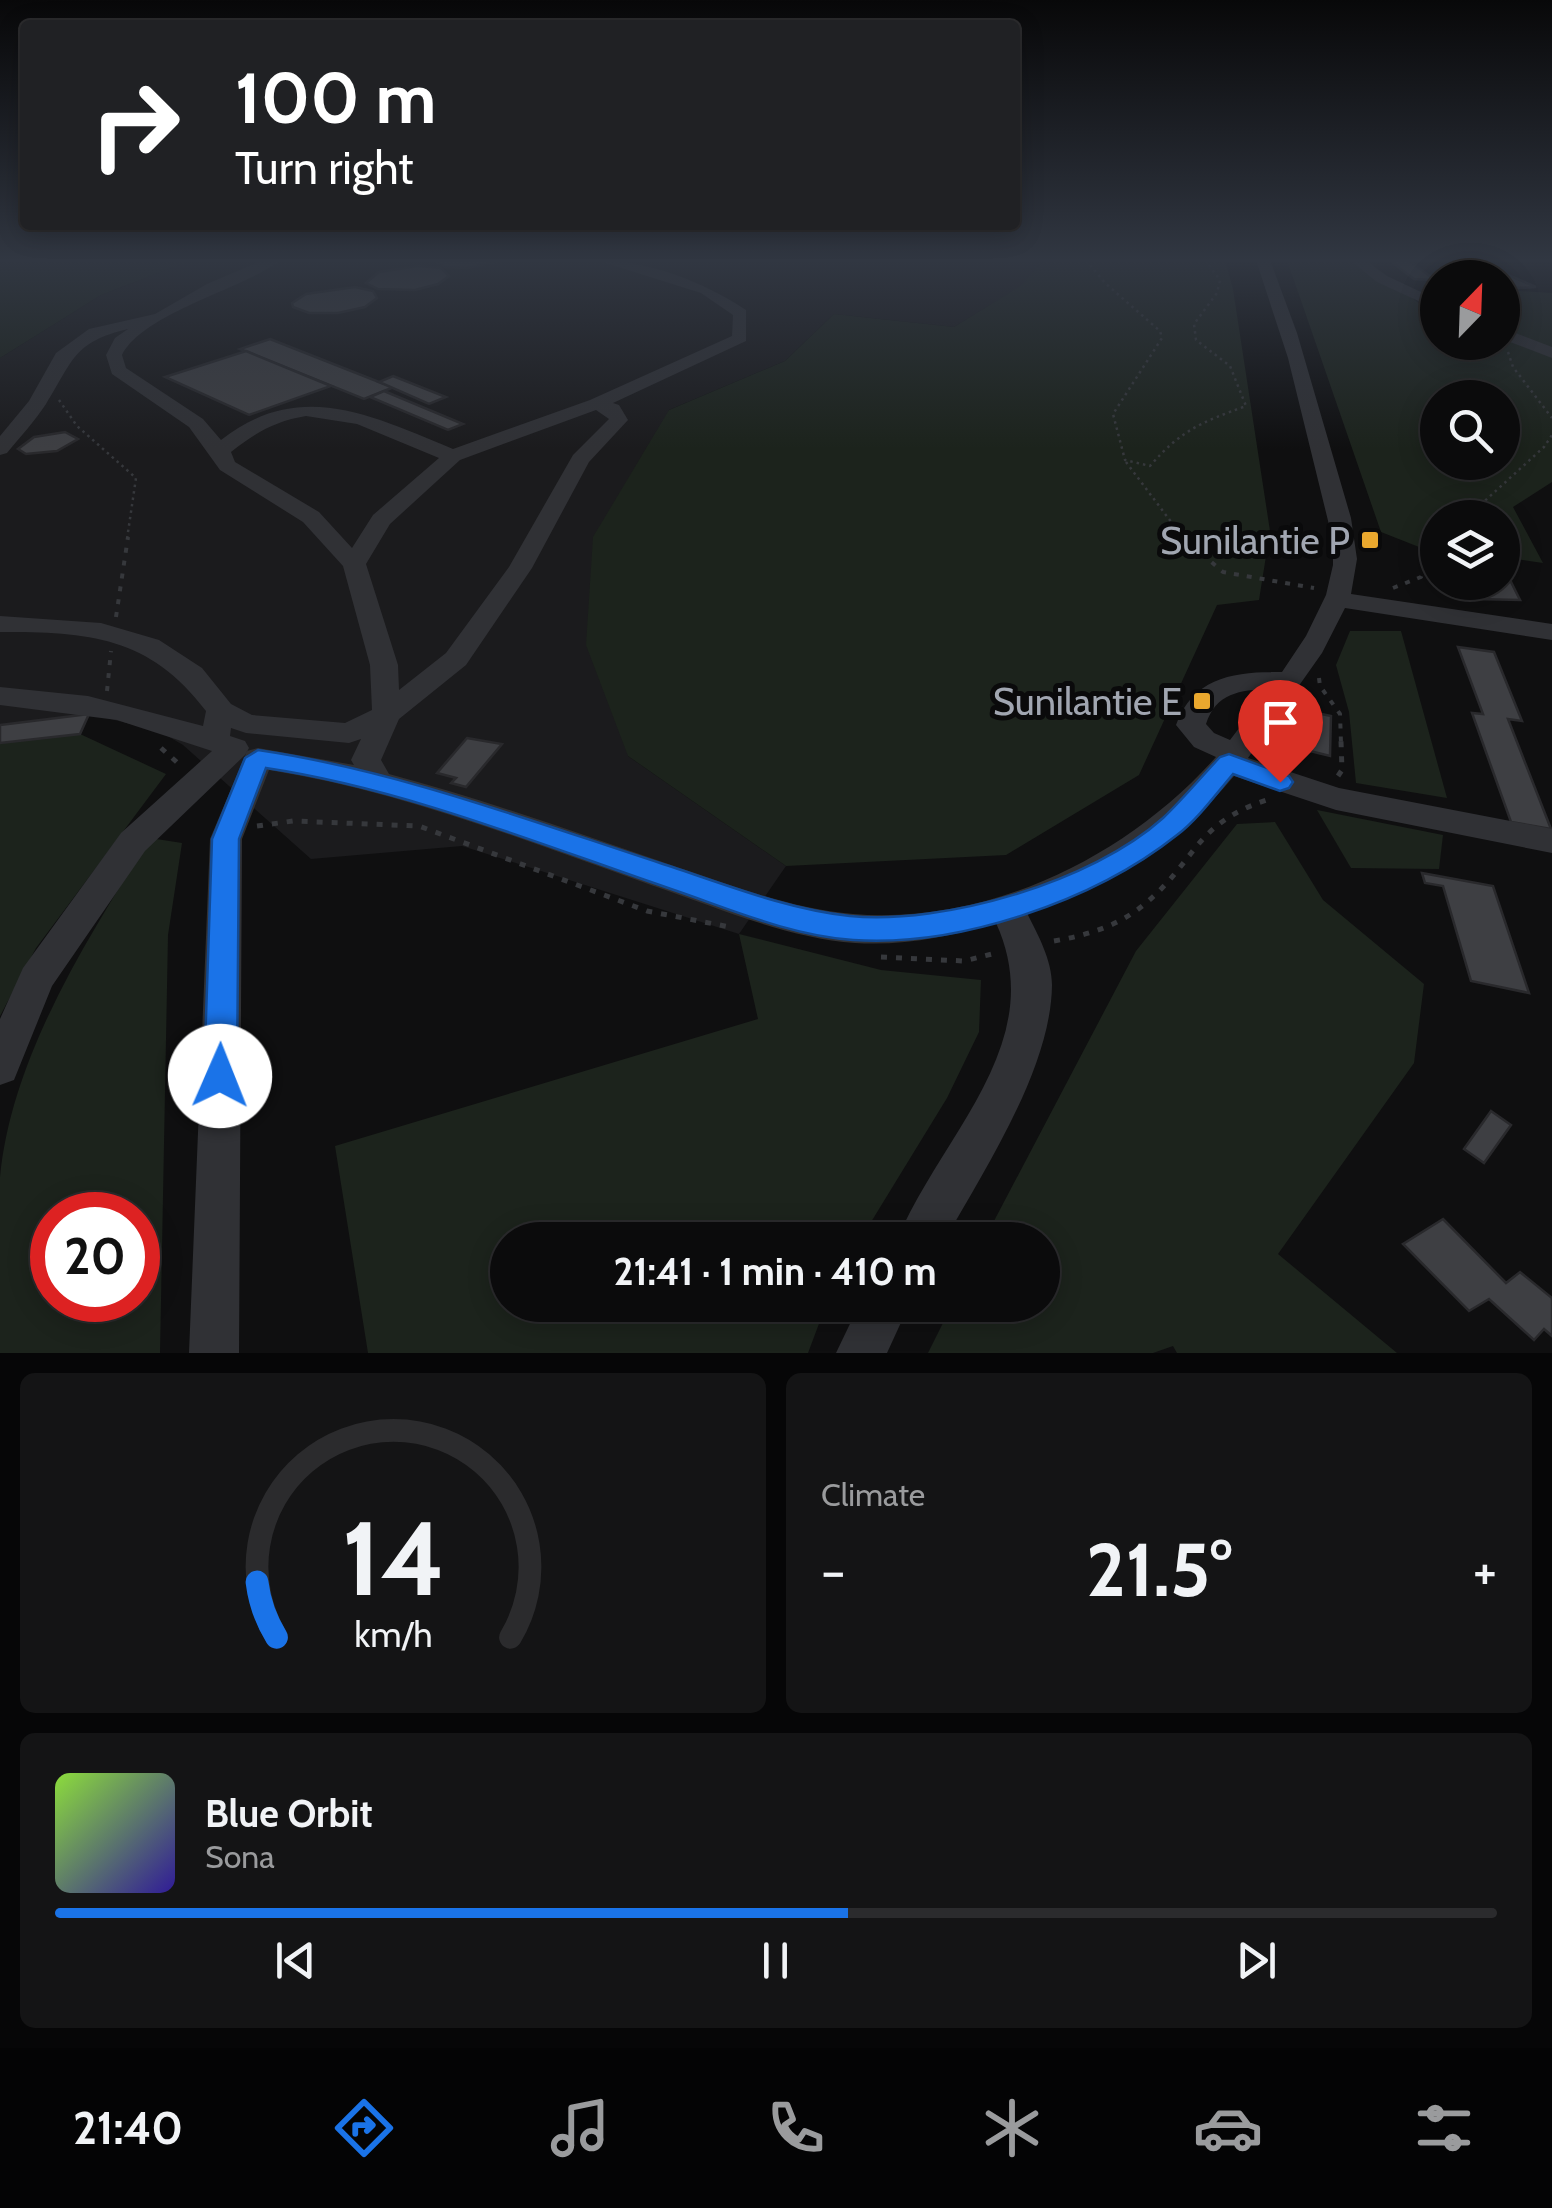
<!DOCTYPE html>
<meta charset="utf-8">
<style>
:root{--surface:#0b0b0c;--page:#141415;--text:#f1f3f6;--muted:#9a9b9d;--line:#2b2b2d;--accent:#1a73e8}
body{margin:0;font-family:Cabin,sans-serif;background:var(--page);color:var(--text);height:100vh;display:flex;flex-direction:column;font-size:38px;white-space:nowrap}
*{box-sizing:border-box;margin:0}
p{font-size:32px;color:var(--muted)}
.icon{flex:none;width:55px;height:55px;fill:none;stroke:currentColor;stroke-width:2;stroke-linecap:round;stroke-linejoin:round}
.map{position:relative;height:1353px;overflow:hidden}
.details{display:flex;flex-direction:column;gap:20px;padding:20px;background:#060607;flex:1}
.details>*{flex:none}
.banner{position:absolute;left:20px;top:20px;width:1000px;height:210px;border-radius:10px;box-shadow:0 5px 25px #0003,0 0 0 2px var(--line);background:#202124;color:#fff;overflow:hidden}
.needle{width:65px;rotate:23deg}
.controls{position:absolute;left:1420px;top:260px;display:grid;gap:20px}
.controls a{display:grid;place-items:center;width:100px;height:100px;border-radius:50%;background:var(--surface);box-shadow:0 5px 25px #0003,0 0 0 2px var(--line);font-size:50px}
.speed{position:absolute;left:30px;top:1192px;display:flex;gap:20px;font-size:50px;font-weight:700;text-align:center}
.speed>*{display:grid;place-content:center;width:130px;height:130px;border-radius:50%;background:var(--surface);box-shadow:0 5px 25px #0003,0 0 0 2px var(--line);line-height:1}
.speed .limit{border:15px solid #d22;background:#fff;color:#111}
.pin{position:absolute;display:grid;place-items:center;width:85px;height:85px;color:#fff;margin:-102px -42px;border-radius:50% 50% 50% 0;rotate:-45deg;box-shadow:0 0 10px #0007}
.pin .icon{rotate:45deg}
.me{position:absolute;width:110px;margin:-55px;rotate:1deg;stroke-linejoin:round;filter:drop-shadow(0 0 8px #0008)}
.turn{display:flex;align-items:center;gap:35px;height:210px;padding:0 50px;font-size:45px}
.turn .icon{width:130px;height:130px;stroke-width:2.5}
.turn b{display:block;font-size:70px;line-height:85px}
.big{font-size:75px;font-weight:700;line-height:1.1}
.details .widget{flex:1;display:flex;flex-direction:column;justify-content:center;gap:15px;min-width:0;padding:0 35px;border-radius:15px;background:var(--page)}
.details .dial{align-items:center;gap:0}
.dial svg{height:260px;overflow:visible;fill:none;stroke:var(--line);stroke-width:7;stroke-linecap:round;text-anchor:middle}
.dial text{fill:var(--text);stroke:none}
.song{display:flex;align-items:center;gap:30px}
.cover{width:120px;height:120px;border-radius:15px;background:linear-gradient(135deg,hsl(90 70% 55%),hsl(250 70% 35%))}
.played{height:10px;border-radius:5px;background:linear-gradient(90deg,var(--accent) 55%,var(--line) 55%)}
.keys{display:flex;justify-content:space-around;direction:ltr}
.heat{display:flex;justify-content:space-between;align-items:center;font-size:55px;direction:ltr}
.details .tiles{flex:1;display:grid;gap:20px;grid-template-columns:1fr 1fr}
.widget:last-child{grid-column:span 2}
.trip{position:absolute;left:490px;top:1222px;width:570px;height:100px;border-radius:50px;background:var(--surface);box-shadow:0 5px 25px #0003,0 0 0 2px var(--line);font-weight:700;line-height:100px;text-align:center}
.dock{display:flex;height:160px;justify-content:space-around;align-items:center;background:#040405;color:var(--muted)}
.dock .icon{width:70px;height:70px}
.dock .selected{color:var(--accent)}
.dock b{font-size:45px;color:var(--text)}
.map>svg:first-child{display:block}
.built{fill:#1b1b1d}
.green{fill:#1c231c;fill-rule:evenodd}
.building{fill:#3e3f43;stroke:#29292c;stroke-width:2.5}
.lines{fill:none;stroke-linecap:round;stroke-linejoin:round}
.path-far2{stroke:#36383c;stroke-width:2.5;stroke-dasharray:2.5 4;stroke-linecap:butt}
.path-far1{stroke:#36383c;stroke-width:4;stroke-dasharray:5 8;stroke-linecap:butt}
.path{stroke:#36383c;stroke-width:5;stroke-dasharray:6 9;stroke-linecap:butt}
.minor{fill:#303135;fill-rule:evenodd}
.route{fill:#1a73e8;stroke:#114b97;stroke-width:2.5}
.poi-dot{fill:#eaa82e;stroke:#0a0a0b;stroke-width:4}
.labels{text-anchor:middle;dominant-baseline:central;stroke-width:10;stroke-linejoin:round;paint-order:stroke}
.poi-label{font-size:38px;fill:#a1a6b1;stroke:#0a0a0b;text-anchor:end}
</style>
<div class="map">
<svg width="1552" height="1353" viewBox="0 0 1552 1353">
<rect width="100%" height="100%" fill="#0f0f10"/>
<polygon class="built" points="192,260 1043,260 1023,285 954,327 834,314 785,361 669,410 628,756 786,866 739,934 462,846 311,859 183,745 159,731 90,714 80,734 0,743 0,358 101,295"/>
<g class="green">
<polygon points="0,260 192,260 101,295 0,358"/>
<polygon points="1043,260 1225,260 1233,289 1270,531 1259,600 1217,605 1139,775 1006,855 786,866 628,756 586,645 593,537 669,410 785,361 834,314 954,327 1022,285"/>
<path d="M1287,260H1366L1421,305L1437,306L1438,342H1502L1503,290L1552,293V482L1513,507L1543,563L1503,557L1502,518H1438L1437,539L1419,547L1381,532ZM1438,398H1502V462H1438Z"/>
<polygon points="1350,631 1401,631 1447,798 1356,783 1349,712 1336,665"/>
<polygon points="80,734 166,774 36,948 0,1016 0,743"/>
<polygon points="1317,810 1443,835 1439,869 1351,868"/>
<polygon points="1275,822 1323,900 1424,984 1414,1063 1278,1254 1397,1353 1177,1353 1173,1346 1153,1353 928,1353 952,1305 1042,1305 1042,1240 984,1240 1136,951 1237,824"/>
<path d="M150,838L182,843L168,935L160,1353H0C0,1295 0,1235 0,1177C12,1055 87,940 150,838ZM52,1215H138V1300H52Z"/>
<polygon points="739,934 881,970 981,980 979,1032 947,1098 860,1240 508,1240 508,1305 826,1305 808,1353 368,1353 335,1146 758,1019"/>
</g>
<g class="building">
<polygon points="434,260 505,260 467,268 445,267"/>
<polygon points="1389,260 1408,260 1435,280 1414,279"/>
<polygon points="1454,260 1473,260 1536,287 1518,288 1502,281 1502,278 1494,278"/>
<polygon points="418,266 441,268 449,276 438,284 415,290 378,289 366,283 379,272"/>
<polygon points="355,287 373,291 377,298 365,307 338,313 309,313 293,307 292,303 306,294"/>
<polygon points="270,339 379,382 394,387 364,399 240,349"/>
<polygon points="246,351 331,386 249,415 165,377"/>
<polygon points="393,376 446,397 429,404 379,382"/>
<polygon points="384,391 463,424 448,430 370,397"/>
<polygon points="65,432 78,439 57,451 26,454 18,449 34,437"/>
<polygon points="1502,575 1508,576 1520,600 1474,599 1467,582 1502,582"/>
<polygon points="1458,647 1494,652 1522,721 1508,719 1551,829 1511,822 1472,713 1483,714"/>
<polygon points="1312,712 1331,716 1330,756 1310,751"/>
<polygon points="89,714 80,734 0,743 0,725"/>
<polygon points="467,738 502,744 466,787 451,783 456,778 437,773"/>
<polygon points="1422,873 1493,886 1529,993 1471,981 1443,886 1425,883"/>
<polygon points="1491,1111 1511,1125 1484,1163 1464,1149"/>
<polygon points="1443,1219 1506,1283 1520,1272 1552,1298 1552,1336 1544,1329 1534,1340 1489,1299 1469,1311 1403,1244"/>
</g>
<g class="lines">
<g class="path-far2">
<path d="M1086,260L1105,283L1160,331L1162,338L1113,414L1125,460L1150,466C1181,430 1202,422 1246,406L1230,366L1196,340L1194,324L1217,293L1220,280L1205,260"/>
<polyline points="1508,352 1513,367 1552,418"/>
<polyline points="59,400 77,426 136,478 127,539"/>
<polyline points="1126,462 1184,539"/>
<polyline points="1466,518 1544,447 1552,435"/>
<polyline points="1366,531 1370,539"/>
</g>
<g class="path-far1">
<polyline points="1182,537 1223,572 1314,588"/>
<polyline points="1368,537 1369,551"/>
<polyline points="1393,588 1421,577 1430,547 1438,541"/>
<polyline points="116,617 128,537"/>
<polyline points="1319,678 1320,686 1340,714 1341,743"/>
<polyline points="107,691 111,651"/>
</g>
<g class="path">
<polyline points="161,748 180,765"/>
<polyline points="1338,776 1342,770 1341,741"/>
<polyline points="257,826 293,821 419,826 647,911 730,927"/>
<path d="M1054,941C1088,935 1119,926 1146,903C1196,861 1195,823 1267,800"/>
<polyline points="881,957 964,961 996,953"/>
</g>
<g class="minor">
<path d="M263,260H281C243,289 143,313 122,355L126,368L203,419L221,440C300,378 372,416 453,449L590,400L732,336L733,315L701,293L596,260C648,260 704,282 746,310V341L613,403L619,405L628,420L589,462L532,568L466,665L399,719L381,760L389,774C487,800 582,835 677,867C734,886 792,909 853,914C989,925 1127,857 1216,757L1194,747L1176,725C1194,676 1235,672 1282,672L1306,636L1326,595L1333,565V541L1288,358L1256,260H1270L1297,333L1351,518L1357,559L1351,594L1552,624V640L1345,608L1322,653L1248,758L1339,788L1552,829V853L1336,810L1234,776C1177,844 1111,884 1027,913C1038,935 1052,960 1052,985C1051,1069 985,1168 945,1240H897C940,1136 1051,1043 996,923C950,937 903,946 855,943C785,938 717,907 651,885C524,840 400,791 269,770L242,839L239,1353H189L210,839L247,751L258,748L354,765L351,760L361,739L349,743L246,733L231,728L230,736L245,741L249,748L245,755L145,851L52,986L14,1080L0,1085V1019L23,968L121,833L212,751L117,720L0,705V687L88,696L203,726L206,711C149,636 89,632 0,632V616L101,623L159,640L202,668L231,704L252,715L345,723L372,710L370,665L343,566L303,522L220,470L189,427L112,374L106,355L115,338L128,329C73,342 73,361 46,404C35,421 20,437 7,453L0,455V436L29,401L56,353L89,329L155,314L207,284ZM596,410L609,419L573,455L509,567L446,653L399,690L398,665L366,564L390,524L460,460ZM306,416L357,424L439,458L373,515L352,548L319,512L235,462L231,452C255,433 275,421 306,416ZM1269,689L1230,740L1214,733L1206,724C1216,693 1240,690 1269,689Z"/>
<polygon points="1350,260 1365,260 1387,276 1438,300 1438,310 1377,282"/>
<polygon points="1502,328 1552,347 1552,358 1502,339"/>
<polygon points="859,1305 909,1305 887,1353 836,1353"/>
</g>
</g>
<linearGradient id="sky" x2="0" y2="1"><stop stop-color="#080809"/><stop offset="0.58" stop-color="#313742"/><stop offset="1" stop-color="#313742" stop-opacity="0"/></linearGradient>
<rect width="1552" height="449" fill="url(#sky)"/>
<path class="route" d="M258,750C395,770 528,820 660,863C722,883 785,909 850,916C944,925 1092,882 1163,818C1183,799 1201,777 1220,757L1229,754L1289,776L1293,782L1289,788L1280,791L1233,774C1216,794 1198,819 1177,835C1094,901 959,947 853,940C791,936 730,909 671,889C539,844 405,789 266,768L239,839L237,1076L232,1087L220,1092L209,1087L204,1076L212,839L245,758Z"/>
<g class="poi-dot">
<rect x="1360" y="530" width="20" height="20" rx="5"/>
<rect x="1192" y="691" width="20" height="20" rx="5"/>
</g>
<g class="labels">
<g class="poi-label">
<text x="1350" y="540">Sunilantie P</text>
<text x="1182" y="701">Sunilantie E</text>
</g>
</g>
</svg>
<div class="controls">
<a><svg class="needle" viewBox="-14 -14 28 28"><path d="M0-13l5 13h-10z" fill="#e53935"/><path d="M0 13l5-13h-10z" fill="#9a9b9d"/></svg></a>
<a><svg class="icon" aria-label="search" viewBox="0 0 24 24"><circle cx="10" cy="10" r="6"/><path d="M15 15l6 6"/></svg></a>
<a><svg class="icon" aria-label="layers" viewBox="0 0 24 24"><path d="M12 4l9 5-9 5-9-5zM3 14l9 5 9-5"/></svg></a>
</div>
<div class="speed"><div class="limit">20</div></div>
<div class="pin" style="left:1280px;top:782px;background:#d93025"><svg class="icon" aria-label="arrive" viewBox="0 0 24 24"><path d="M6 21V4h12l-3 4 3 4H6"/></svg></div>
<svg class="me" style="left:220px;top:1076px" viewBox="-20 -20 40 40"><circle r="19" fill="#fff"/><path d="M0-13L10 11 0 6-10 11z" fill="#1a73e8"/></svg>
<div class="trip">21:41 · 1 min · 410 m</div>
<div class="banner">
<div class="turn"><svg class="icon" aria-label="right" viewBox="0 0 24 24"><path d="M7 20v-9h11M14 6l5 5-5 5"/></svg><div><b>100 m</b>Turn right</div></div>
</div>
</div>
<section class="details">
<div class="tiles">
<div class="widget dial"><svg viewBox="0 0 100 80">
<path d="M14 69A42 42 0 1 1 86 69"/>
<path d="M14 69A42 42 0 0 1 8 52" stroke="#1a73e8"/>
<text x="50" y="56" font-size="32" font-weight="700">14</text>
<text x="50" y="72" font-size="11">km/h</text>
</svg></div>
<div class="widget"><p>Climate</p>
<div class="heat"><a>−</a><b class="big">21.5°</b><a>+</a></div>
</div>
<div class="widget">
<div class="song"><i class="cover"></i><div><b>Blue Orbit</b><p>Sona</p></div></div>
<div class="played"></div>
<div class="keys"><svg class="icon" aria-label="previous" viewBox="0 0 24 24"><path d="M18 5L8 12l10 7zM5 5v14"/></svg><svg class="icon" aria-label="pause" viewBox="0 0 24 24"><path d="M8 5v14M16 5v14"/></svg><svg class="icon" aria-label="next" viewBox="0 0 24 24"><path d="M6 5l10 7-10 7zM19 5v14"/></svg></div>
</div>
</div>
</section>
<nav class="dock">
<b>21:40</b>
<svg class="icon selected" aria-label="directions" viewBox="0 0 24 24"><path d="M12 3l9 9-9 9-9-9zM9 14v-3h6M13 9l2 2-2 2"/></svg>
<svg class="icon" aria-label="music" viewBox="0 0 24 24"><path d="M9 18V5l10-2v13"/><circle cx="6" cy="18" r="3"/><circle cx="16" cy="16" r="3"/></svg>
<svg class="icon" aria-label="phone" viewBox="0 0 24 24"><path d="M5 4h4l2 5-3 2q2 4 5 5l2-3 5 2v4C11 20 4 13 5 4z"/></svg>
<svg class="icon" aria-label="climate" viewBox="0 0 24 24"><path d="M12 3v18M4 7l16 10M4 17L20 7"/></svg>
<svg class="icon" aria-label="car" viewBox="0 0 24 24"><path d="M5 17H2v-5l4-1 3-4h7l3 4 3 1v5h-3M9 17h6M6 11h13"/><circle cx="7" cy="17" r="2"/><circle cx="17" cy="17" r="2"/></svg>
<svg class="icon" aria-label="filters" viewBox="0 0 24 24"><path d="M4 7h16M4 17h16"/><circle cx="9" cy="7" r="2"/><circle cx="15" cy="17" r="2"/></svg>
</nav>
